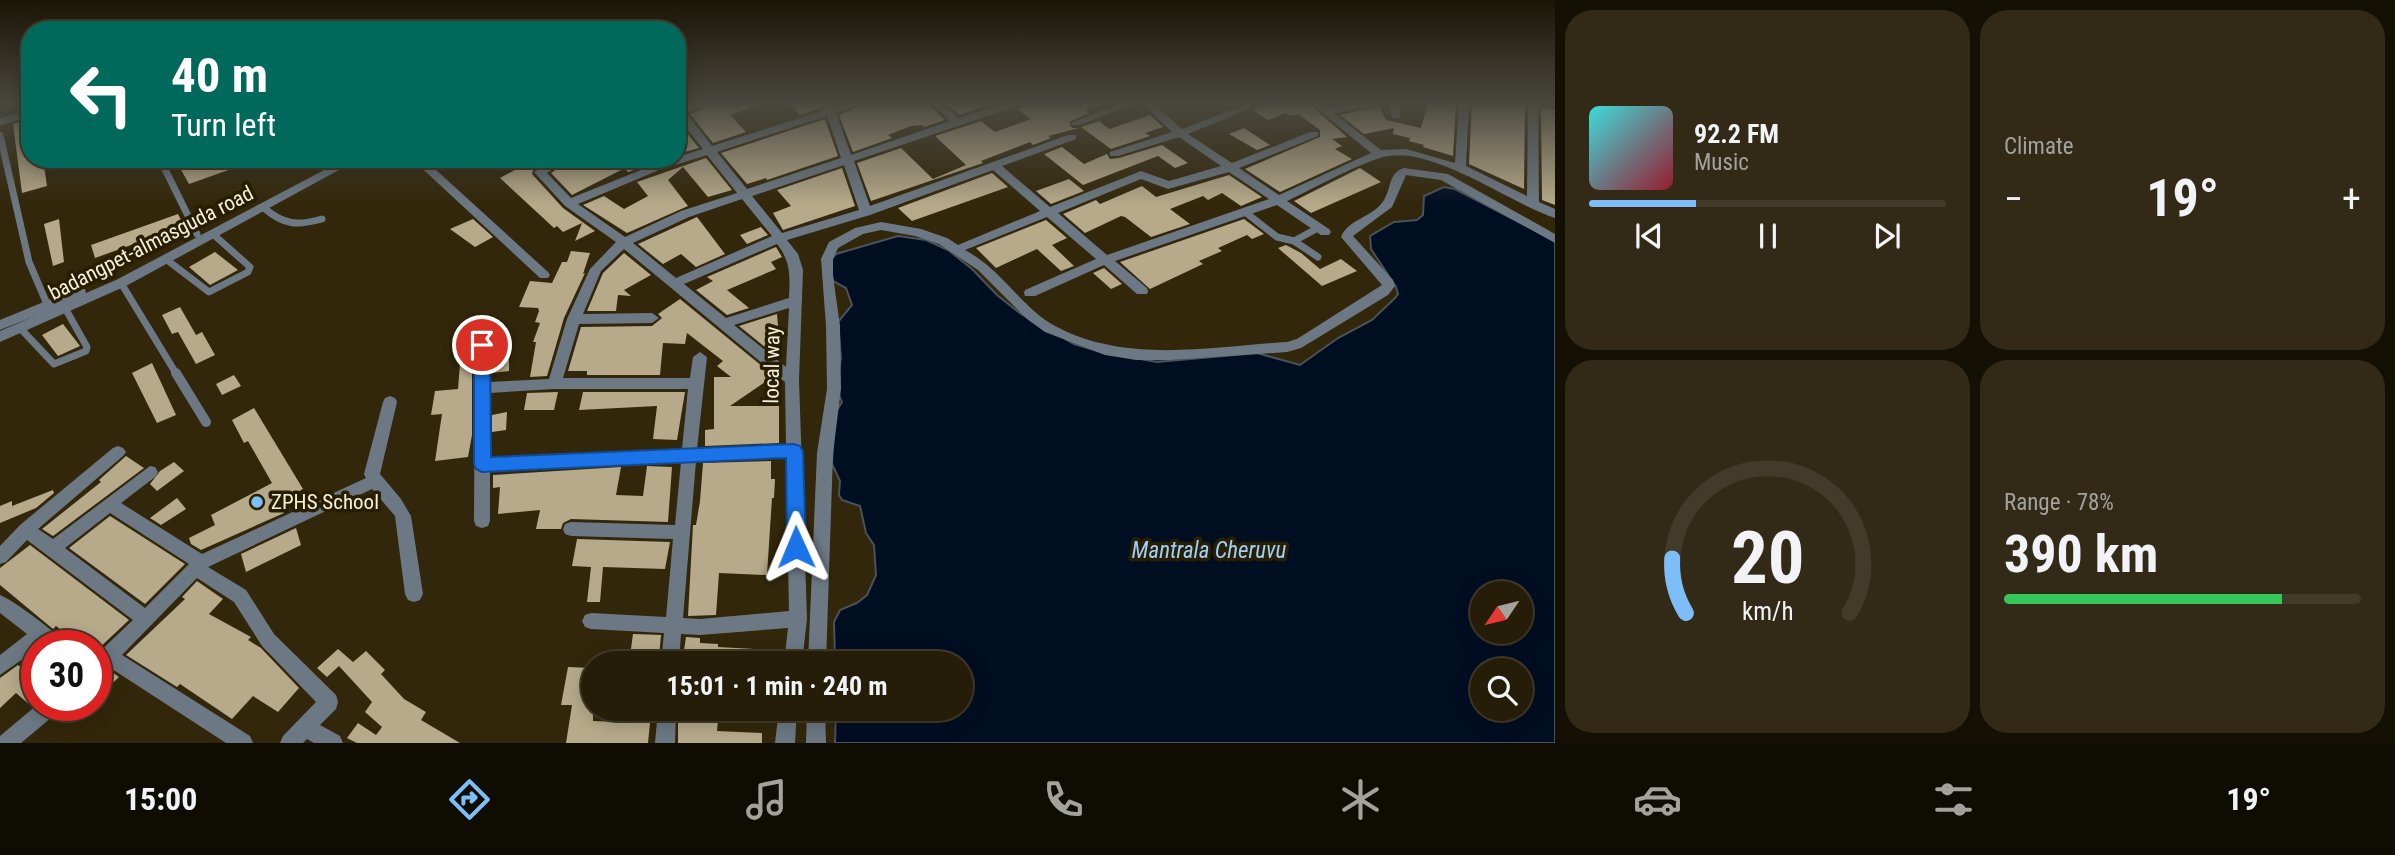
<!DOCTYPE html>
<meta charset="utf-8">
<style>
:root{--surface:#261d08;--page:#322a16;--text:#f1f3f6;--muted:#a4a29c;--line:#423b29;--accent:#7dbef9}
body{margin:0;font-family:"Roboto Condensed",sans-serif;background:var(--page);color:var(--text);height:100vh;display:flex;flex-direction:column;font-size:26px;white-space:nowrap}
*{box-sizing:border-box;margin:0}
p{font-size:23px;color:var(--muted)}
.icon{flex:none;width:38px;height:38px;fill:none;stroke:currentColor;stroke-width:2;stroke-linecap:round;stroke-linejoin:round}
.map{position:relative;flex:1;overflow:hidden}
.details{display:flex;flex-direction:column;gap:10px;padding:10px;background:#151004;width:840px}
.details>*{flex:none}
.guide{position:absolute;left:21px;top:21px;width:665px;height:147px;border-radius:28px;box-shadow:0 4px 18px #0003,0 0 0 2px var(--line);background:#00695c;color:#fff;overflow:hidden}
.needle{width:46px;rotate:235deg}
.controls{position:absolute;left:1470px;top:581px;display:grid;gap:14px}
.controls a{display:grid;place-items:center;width:63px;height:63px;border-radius:50%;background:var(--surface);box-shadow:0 4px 18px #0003,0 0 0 2px var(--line);font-size:35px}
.speed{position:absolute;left:21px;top:630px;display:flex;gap:14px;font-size:35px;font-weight:700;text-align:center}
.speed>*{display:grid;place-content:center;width:91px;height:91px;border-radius:50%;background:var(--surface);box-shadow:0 4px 18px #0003,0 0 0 2px var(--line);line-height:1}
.speed .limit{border:10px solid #d22;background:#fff;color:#111}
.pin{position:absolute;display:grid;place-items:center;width:60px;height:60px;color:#fff;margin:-30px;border:4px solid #fff;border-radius:50%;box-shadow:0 2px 7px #0007}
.me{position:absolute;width:77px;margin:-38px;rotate:359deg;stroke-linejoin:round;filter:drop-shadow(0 0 5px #0008)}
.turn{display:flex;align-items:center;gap:24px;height:147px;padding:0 35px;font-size:32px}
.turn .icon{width:91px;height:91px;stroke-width:2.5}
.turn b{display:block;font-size:49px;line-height:60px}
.big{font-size:52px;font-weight:700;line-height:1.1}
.details .tile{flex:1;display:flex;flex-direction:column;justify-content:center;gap:10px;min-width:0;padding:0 24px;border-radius:28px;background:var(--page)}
.details .dial{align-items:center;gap:0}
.dial svg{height:182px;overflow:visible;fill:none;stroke:var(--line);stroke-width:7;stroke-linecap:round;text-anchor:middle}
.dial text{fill:var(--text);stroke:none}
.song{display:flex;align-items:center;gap:21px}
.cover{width:84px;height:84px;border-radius:10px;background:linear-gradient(135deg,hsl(180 70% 55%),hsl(350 70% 35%))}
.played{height:7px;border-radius:4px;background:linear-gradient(90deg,var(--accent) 30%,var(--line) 30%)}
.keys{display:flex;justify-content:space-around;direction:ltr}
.heat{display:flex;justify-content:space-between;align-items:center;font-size:38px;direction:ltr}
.charge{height:10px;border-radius:5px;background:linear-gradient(90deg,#34c759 78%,var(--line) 0)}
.details .tiles{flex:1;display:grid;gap:10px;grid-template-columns:repeat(2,1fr)}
.trip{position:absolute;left:581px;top:651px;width:392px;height:70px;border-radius:35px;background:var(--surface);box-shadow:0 4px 18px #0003,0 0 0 2px var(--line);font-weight:700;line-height:70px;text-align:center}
.dock{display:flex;height:112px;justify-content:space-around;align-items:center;background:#0f0c03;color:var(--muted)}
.dock .icon{width:49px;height:49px}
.dock .on{color:var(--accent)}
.dock b{font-size:32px;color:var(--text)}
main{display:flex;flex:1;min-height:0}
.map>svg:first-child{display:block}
.water{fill:#000e22;stroke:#4a525b;stroke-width:2;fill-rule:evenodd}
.building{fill:#b6aa8a}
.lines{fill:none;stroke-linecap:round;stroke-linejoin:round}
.service-far1{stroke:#6c7984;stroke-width:7}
.service{stroke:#6c7984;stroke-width:10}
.minor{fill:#6c7984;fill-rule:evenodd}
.tertiary{fill:#6c7984;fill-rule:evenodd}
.route{fill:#1a73e8;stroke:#114b97;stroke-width:2}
.poi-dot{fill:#7dbef9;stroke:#281e02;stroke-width:2.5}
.labels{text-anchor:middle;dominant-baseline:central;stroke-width:7;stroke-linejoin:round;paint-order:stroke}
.street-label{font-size:21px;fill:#f6efdf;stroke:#281e02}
.poi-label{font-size:21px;fill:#f6efdf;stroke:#281e02;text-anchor:start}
.water-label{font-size:23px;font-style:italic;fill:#9ecffd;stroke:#281e02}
</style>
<main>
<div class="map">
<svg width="1555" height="743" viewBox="0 0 1555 743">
<rect width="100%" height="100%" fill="#32270a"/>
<path class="water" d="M1444,187L1455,189L1555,241V743H835L836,709H961V663H835L834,622L840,610L857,603L867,595L876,575L874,545L866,533L860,506L842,500L839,495L840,481L832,464L835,414L842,402L836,388L841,358L838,322L852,305L846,288L833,281L830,261L836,254L898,236L926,240L948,250L972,269L997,295L1021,314L1074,344L1101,352L1157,362L1257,353L1300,365L1338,338L1372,320L1395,298L1398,294L1396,287L1371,249L1370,236L1394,222L1417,220L1423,215L1424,196ZM1482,593H1521V632H1482ZM1482,670H1521V709H1482Z"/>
<g class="building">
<polygon points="719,102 761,102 761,104 730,115 746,132 713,143 690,114"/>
<polygon points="789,102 820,102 822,108 800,115"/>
<polygon points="869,102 926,102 945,120 924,127 922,125 911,126 888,135 892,138 853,152 839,115"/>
<polygon points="944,102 991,102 992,103 960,115"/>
<polygon points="1027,102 1101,102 1102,104 1085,110 1089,113 1069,122 1072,128 1079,128 1048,136 1051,138 1033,145 1030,142 981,161 983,163 871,201 857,163 901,148 933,179 966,165 935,136 981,121 995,132 1031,119 1017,109 1024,106"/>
<polygon points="1269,102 1307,102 1347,137 1332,139 1342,146 1335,149 1352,159 1280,192 1245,169 1320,137 1320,130 1298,114 1290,116 1286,113 1268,120 1253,110"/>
<polygon points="1428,102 1456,102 1453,156 1423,147 1424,145 1409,141 1410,138 1393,134 1394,128 1364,134 1340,115 1379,106 1386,120 1421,128"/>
<polygon points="1472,102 1525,103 1524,189 1469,164"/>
<polygon points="1541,107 1555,110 1555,205 1542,200"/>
<polygon points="1150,115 1163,127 1145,133 1150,136 1111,149 1081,127 1099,121 1109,129"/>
<polygon points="30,119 30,159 43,159 47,186 22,193 13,124"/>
<polygon points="825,119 838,156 767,180 766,178 747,184 721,153"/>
<polygon points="677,121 699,148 677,154"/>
<polygon points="1244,128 1270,145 1257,150 1229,134"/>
<polygon points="1162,145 1188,163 1175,168 1158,156 1083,185 1044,154 1062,147 1084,164 1107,154 1110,159 1119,158"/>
<polygon points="706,158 732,190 708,197 683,167 668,180 688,206 627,233 583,205 604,196 624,209 648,196 637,182"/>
<polygon points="175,159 253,159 254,161 189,184"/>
<polygon points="535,159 550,159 533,170 532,174 563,208 595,231 575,241 582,223 563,232 557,226 554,228 500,178"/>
<polygon points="572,159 666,159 628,172 625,168 572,195 551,173"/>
<polygon points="842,168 855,206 783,230 773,213 791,206 777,190"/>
<polygon points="1360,168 1381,182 1311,213 1294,201"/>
<polygon points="992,173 1008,187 912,221 898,208"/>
<polygon points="1229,175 1262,197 1241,206 1222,193 1208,200 1203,196 1170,209 1190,224 1151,237 1125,217 1121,216 1085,233 1063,214 1096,200 1100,204 1142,186 1156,197"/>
<polygon points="1069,179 1084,191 1051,204 1036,191"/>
<polygon points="178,214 184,226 95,258 91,245"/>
<polygon points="697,217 725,254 696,267 681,254 663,264 638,244"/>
<polygon points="59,219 64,262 53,266 44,224"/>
<polygon points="473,219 493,237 475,247 450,229"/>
<polygon points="1244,219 1264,234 1252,239 1247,235 1218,248 1222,251 1199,261 1203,264 1150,289 1120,262"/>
<polygon points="1046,220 1067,238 1052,245 1074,266 1061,271 1037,249 996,268 976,248"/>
<polygon points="761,227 768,235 747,244 740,235"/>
<polygon points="1286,245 1301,253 1320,269 1341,259 1357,271 1322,286 1278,248"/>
<polygon points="776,247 782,257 771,262 776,269 727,290 749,308 727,315 696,290 713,281 707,277"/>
<polygon points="571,251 590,253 583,274 585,273 564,318 547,376 530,377 536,342 533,342 540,323 535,322 539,311 538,308 519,307 530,281 552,283 562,262 567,262"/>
<polygon points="215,252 238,270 210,285 189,267"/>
<polygon points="624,253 651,275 624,290 631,296 618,295 616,311 587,311 603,273"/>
<polygon points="1104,268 1122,284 1111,289 1093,273"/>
<polygon points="680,299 774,376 730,406 779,406 779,443 705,446 705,430 714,429 714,377 731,377 717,366 723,361 687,333 685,344 663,343 660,375 587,375 587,371 568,371 581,327 652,326 662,318 658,314"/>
<polygon points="180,307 196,335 202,332 215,355 196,364 178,332 172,334 162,315"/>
<polygon points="777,314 780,348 770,351 739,326"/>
<polygon points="63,324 80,346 58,356 42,335"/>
<polygon points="472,350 472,435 468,457 435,461 442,414 431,415 435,391 458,389 461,351"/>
<polygon points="509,357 509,371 492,373 492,359"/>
<polygon points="152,363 176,415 157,423 132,373"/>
<polygon points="234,375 241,386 222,395 216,384"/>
<polygon points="558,392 554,410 524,410 527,393"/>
<polygon points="583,392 685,392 677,440 653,439 657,406 579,410"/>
<polygon points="254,408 303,489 279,502 284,513 201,550 191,544 189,538 215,525 211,515 272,483 248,441 244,443 232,420"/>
<polygon points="507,412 506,430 492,432 492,415"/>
<polygon points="126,456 144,468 53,536 42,529 101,482 99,480"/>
<polygon points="771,461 771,479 775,479 774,498 772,498 767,575 719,573 716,615 688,616 693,525 696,525 700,501 703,463"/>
<polygon points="174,462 184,471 157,491 150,484 160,471"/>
<polygon points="647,466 672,467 668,522 571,519 563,523 561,529 536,529 540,510 498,514 500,487 493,488 493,475 621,467 616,495 643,496"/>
<polygon points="53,490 54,493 36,508 0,523 0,506 12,501 12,506"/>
<polygon points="177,498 186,509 161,525 150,518"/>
<polygon points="110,516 185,564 145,604 69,548"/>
<polygon points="296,528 301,545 246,572 241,554"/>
<polygon points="577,539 670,542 665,569 603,567 600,602 587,602 591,567 572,566"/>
<polygon points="30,545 129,620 96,651 96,646 82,646 56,626 53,629 0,585 0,568"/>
<polygon points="197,581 223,599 209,614 251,637 248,640 261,648 299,688 278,712 253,696 232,719 180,684 177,687 126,655 185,599 182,597"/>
<polygon points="633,634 661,635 659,657 630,656"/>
<polygon points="686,637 700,638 700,643 718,644 718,647 771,650 771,663 682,663"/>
<polygon points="338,649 353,662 366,651 385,670 381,674 404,699 426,712 421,720 460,743 357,743 347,738 358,723 376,735 382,727 365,712 372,702 339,666 327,677 317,668"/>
<polygon points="18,665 37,681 37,702 31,706 16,693 0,708 0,678"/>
<polygon points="568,667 593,668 593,721 650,723 648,743 566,743 572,705 561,705"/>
<polygon points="109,670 119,677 96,699 96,679"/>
<polygon points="62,705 91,705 75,720 62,709"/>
<polygon points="678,709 719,709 717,731 762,733 762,743 678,743"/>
</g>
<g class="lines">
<g class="service-far1">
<polyline points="0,122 30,113"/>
<polyline points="0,135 29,262 47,304"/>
<polyline points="160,159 197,234"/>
<path d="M264,208C284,225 297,226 322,219"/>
<polyline points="1245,212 1277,237 1294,241 1318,257"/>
<polyline points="1294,241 1318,228"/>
<polyline points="167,260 209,292 248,272 250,267 214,235"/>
<polyline points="121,283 177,375"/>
<polyline points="20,328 54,364 86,351 87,347 65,308"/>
</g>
<polyline class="service" points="176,373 206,422"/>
<g class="minor">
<path d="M701,102H716L686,113L712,146L825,110L822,102H832L834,107L851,102H866L836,113L851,155L950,121L929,102H940L959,118L1009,102H1024L1023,104L854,161L870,206L1068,135H1076V139L1002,166L1050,207L1141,171L1169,181L1221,166L1179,137L1118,156H1110V152L1172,132L1141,102H1152L1182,129L1252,102H1266L1188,134L1232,163L1310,132H1318V136L1239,168L1279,195L1371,153L1309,102H1320L1327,108L1360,102H1381L1376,105L1334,113L1381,150L1406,149L1455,163L1459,102H1469L1466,166L1527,196L1528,102H1538L1539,202L1555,209V218C1508,203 1429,142 1380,158C1351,167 1315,188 1287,201L1329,229L1331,232L1329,235H1321L1277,205L1115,261L1147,288L1148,291L1147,294H1137L1104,265L1035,296H1025L1024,293L1025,290L1096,259L1047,217L965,250C972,254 980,259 987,265C1010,284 1028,311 1055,326C1126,364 1210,347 1287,342L1297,339L1382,285L1341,237C1348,219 1374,217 1384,200C1392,187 1388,173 1404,168L1448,174L1555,234V243L1441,180L1406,175L1392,207L1353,236L1393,280L1395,286L1388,295L1301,348L1287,352L1170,360H1136L1105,355L1045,332L1027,319L978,270L939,244L915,236L881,230L863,234L838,248L833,259V276L840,326L841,389L833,453L826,663H808L817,453L827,389L826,326L821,259L829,242L855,228L881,222L921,229L947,238L958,245L1040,211L993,170L870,215L787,240L798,254L803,270L799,380L807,619L802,663H784L788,628L700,635L681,634L679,663H661L664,633L591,629L585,627L582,621L585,615L591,613L666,617L673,539L571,536L565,534L563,529L565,524L571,522L675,525L681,462L490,470V521L488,526L482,528L476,526L474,521L475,345L482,340L489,345V382L549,379L567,319L590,269L616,242L565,206L534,172L555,159H569L547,173L571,198L651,166L677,159V157L703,149L677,116V106L682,108ZM827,116L841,158L747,189L717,152ZM707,155L737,193L681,211L625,237L578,204L659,170ZM844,165L859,210L782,233L752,196ZM1229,172L1269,199L1107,255L1058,213L1141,179L1168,189ZM742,199L772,236L676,278L633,243L689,217ZM777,244C791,262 790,276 789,298L726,318L684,284ZM624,249L785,382L786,445L697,449L707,357L700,352L693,357L690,378H563L579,324L652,323L659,318L652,313L583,314L601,271ZM789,308L786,367L734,325ZM554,389H688L682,449L490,457L489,393ZM786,458L789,611L700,619L683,618L696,461Z"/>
<polygon points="1125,102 1139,102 1080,125 1072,125 1071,123"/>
<polygon points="1390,102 1400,102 1400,118 1392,118"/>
<polygon points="412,159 424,159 548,272 550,275 548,278 540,278"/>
<path d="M390,396L395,398L397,402L380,474L401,499L411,516L423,594L420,600L414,602L408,600L405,594L395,516L372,489L208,567L246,590L274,634L336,695L338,702L336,709L320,725L340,736L343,743H314L307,739L303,743H280L283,736L316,702L262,646L234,602L197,578L122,655L250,736L253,743H226L109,667L96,677V655L133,620L27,540L6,562L0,564V546L20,525L113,448L118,446L123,448L126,452L123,456L38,529L53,539L150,466L155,467L158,472L155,477L121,503L202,554L366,478L364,474L383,402L385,398ZM110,513L189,564L145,608L65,548Z"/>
<path d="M0,595C13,600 61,635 66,646H37V649L0,675V655L27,634L0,613Z"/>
<polygon points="37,705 60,705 58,712 21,743 0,743 0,736"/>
<polygon points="658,709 676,709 675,743 655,743"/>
<polygon points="779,709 797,709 795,743 775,743"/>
<polygon points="807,709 825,709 826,743 806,743"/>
</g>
<polygon class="tertiary" points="345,159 359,159 126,286 0,342 0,331 35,316 0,330 0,320 75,289 85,289 86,293 116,280"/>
</g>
<linearGradient id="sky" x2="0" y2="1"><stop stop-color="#1c1506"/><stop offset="0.5" stop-color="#49473e"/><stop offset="1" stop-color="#49473e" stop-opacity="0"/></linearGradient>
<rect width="1555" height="206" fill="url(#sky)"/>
<polygon class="route" points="482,339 490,345 491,457 794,444 800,446 803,451 806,547 803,553 796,555 790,553 787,547 786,458 482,472 476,469 474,464 474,345"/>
<circle class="poi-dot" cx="257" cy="502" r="7"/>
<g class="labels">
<g class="street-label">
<text transform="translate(151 243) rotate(-27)">badangpet-almasguda road</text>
<text transform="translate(772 365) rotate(-89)">local way</text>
</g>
<g class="poi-label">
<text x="271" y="502">ZPHS School</text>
</g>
<g class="water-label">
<text x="1209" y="550">Mantrala Cheruvu</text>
</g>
</g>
</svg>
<div class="controls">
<a><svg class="needle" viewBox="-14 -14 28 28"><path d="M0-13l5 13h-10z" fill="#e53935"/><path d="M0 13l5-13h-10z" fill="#a4a29c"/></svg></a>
<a><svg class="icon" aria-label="search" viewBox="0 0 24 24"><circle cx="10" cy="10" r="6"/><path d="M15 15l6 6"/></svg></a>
</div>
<div class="speed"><div class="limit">30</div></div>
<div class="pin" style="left:482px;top:345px;background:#d93025"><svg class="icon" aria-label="arrive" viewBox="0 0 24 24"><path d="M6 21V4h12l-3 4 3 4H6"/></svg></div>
<svg class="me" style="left:796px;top:547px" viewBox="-20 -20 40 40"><path d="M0-17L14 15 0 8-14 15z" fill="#1a73e8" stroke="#fff" stroke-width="4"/></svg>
<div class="trip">15:01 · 1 min · 240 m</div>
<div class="guide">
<div class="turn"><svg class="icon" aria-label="left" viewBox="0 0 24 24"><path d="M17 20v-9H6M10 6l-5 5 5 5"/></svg><div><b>40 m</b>Turn left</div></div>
</div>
</div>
<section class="details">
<div class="tiles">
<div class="tile">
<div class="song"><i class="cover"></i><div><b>92.2 FM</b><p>Music</p></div></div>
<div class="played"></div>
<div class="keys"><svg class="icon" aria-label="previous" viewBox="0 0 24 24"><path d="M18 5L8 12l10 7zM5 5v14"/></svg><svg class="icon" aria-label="pause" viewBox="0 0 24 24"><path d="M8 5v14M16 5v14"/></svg><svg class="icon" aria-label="next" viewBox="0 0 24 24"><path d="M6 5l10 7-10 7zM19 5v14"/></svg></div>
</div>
<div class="tile"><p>Climate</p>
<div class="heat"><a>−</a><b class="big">19°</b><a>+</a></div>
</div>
<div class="tile dial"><svg viewBox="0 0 100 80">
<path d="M14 69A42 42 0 1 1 86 69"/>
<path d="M14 69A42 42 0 0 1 8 45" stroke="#7dbef9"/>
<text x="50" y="56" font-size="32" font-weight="700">20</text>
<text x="50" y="72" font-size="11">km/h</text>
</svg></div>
<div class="tile"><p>Range · 78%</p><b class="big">390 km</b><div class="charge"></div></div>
</div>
</section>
</main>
<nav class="dock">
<b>15:00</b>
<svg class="icon on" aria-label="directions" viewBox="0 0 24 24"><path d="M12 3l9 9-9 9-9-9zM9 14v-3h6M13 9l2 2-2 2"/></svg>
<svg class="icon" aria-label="music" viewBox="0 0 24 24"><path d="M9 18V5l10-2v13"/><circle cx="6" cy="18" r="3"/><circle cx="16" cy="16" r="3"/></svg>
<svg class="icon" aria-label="phone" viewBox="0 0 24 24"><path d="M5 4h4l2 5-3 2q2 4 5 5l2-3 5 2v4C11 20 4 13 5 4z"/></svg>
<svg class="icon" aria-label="climate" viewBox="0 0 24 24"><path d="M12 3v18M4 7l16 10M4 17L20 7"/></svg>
<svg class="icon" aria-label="car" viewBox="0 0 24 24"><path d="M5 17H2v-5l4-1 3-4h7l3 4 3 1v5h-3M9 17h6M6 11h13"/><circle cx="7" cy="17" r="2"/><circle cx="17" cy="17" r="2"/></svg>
<svg class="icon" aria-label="filters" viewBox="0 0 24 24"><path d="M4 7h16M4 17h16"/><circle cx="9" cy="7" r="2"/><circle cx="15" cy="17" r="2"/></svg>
<b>19°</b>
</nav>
